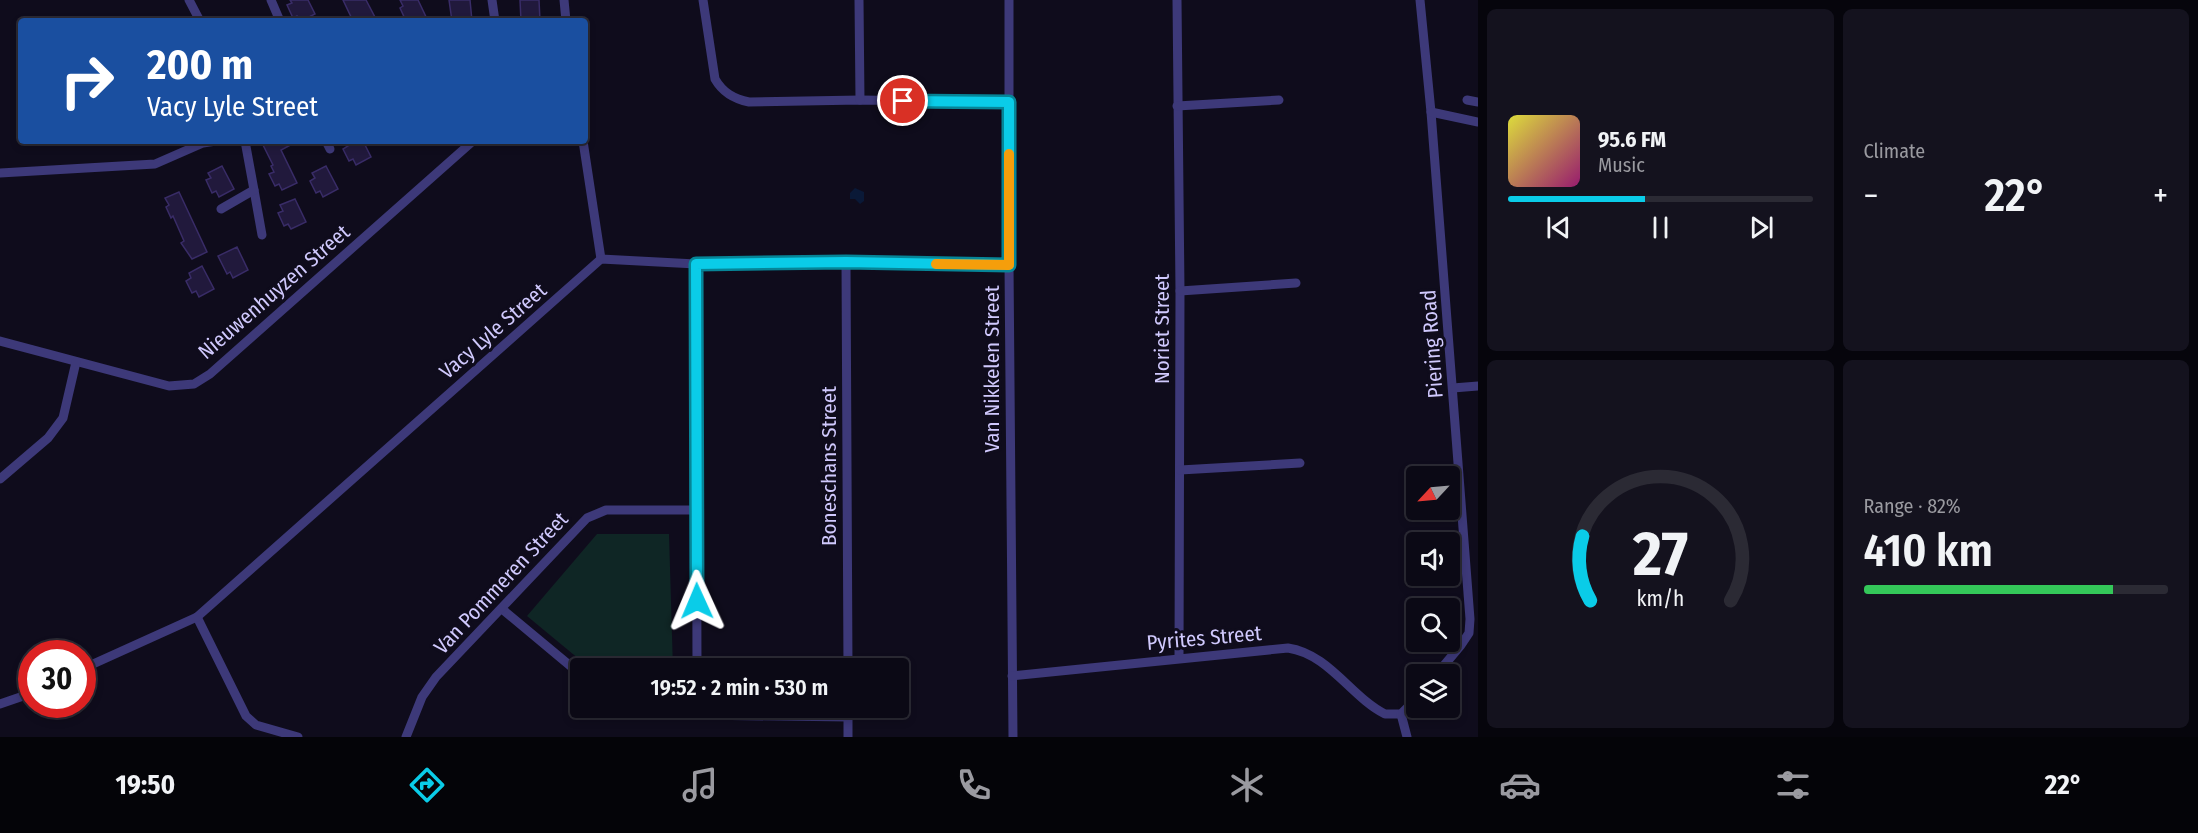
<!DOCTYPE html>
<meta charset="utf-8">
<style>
:root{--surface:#0b0915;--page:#14121e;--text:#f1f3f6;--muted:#9a9aa0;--line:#2b2a34;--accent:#0acce8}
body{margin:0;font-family:"Fira Sans Condensed",sans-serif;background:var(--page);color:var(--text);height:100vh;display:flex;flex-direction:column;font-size:22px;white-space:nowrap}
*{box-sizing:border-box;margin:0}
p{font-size:20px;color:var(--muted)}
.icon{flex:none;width:33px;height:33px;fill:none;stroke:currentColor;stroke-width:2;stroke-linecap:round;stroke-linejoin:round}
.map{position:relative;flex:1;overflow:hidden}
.drawer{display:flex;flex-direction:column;gap:9px;padding:9px;background:#06050c;width:720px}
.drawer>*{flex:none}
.top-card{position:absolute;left:18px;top:18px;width:570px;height:126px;border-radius:6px;box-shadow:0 3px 9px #0003,0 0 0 2px var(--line);background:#1a4fa0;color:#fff;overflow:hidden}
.needle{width:39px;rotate:244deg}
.tools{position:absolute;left:1406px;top:466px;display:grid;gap:12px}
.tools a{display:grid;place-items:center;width:54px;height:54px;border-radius:6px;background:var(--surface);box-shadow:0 3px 9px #0003,0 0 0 2px var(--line);font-size:30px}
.speed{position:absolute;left:18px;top:640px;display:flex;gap:12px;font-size:30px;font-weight:700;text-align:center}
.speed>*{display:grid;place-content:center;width:78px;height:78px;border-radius:50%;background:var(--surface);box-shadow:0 3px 9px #0003,0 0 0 2px var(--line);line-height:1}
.speed .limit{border:9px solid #d22;background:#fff;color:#111}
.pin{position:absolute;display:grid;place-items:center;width:51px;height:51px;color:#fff;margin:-26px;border:3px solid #fff;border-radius:50%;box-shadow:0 2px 6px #0007}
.me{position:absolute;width:66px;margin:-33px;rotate:359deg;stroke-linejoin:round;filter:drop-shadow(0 0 4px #0008)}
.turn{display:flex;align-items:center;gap:21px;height:126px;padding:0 30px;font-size:27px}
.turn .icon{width:78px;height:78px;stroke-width:2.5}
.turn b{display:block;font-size:42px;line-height:51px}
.big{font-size:45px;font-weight:600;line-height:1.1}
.drawer .card{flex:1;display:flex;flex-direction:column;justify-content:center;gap:9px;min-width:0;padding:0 21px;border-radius:9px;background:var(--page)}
.drawer .dial{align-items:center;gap:0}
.dial svg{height:156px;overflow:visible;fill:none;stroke:var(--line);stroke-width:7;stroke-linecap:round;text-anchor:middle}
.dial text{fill:var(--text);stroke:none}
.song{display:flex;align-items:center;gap:18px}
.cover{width:72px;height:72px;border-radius:9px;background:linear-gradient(135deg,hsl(60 70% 55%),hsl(320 70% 35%))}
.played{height:6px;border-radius:3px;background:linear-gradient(90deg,var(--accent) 45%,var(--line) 45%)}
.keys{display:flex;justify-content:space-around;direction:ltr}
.heat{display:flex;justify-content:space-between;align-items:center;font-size:33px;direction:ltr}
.charge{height:9px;border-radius:4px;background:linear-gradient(90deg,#34c759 82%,var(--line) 0)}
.drawer .tiles{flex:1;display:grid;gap:9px;grid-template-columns:repeat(2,1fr)}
.trip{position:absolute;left:570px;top:658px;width:339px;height:60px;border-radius:6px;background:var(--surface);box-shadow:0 3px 9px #0003,0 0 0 2px var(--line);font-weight:600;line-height:60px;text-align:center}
.tabs{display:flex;height:96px;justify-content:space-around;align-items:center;background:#040408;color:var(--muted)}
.tabs .icon{width:42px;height:42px}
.tabs .on{color:var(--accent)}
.tabs b{font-size:27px;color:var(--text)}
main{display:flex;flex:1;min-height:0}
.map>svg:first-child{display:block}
.green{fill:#0f2625}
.water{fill:#0a1937}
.building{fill:#21193c;stroke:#392c67;stroke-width:1.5}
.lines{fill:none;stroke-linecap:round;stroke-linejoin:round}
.street{stroke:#3d3979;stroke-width:9}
.route-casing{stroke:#068597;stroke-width:15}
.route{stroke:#0acce8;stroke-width:10}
.slow{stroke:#f59e0b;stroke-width:10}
.labels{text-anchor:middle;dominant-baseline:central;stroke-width:6;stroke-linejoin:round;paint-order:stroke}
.street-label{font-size:21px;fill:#d0c9fd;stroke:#0f0c1c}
</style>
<main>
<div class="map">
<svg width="1478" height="737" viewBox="0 0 1478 737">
<rect width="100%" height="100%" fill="#0f0c1c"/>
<polygon class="green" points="597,534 669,534 673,669 591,669 527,616"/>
<polygon class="water" points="855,188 864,192 864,201 860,204 855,199 850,199 850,193"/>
<g class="building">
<polygon points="290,0 308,0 315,14 301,21 297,16 293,18 287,5 292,3"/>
<polygon points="343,0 366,0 377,21 353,21"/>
<polygon points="400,0 418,0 428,21 406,21 400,8 403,6"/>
<polygon points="449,0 470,0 472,21 452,21"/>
<polygon points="520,0 539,0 540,21 521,21"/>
<polygon points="261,141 298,141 281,150 297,183 282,190 279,184 275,186 269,174 274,172 271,166 273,165"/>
<polygon points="346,141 363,141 371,157 356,165 353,159 349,161 343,149 348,146"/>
<polygon points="222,166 234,189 219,197 216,191 212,193 206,180 211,178 208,173"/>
<polygon points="326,166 338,189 323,197 320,191 316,193 310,181 315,178 312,173"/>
<polygon points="179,192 207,252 192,259 181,243 184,241 173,216 171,218 166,207 169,205 165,198"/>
<polygon points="295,199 306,222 291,229 288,224 284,226 278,213 283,211 280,205"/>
<polygon points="237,247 248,270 233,278 230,272 227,274 218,256"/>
<polygon points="202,266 214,289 199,297 196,291 192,293 186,281 191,278 189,273"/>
</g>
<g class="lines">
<g class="street">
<polyline points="189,0 200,21"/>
<polyline points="271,0 280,21"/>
<polyline points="492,0 495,21"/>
<polyline points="564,0 566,21"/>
<path d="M703,0L715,79C723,93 734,99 749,102L860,100L1009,102"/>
<polyline points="859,0 860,100"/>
<polyline points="1009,0 1009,265 1013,737"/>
<polyline points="1177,0 1180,291 1179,658"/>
<polyline points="1420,0 1431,112 1470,619 1469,633 1461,645 1436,675"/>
<polyline points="1467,100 1478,102"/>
<polyline points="1177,106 1279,100"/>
<polyline points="1431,112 1478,122"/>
<polyline points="326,141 330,149"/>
<polyline points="583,141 601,259"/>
<polyline points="0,173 155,164 203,143 216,141"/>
<polyline points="254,190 262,235"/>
<polyline points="221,209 254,190 245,141"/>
<polyline points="846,262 848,669"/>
<polyline points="696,264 697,669"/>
<polyline points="1180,291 1296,283"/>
<polyline points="0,341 169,386 194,384 210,374 473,141"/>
<polyline points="1453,388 1478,386"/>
<polyline points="1180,470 1300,463"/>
<polyline points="0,479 48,438 63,418 76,362"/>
<polyline points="502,609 580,674"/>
<polyline points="197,617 246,716 256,725 298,737"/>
<polyline points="82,669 197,617 601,259 696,264 846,262 1009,265"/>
<path d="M1012,676L1288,648C1329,654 1351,697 1385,714H1401L1416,699"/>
<polyline points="0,704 32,693"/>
<polyline points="643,708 698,715 848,717"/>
<polyline points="1401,714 1407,737"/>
<polyline points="406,737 422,697 436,677 587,518 606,510 696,510"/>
<polyline points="848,737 848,708"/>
</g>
</g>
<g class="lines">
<g class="route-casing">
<polyline id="route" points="697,601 696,264 846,262 1009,265 1009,102 903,101"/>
</g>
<use href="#route" class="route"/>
<polyline class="slow" points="936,264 1009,265 1009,154"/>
</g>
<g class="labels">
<g class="street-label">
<text transform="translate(274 292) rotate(-41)">Nieuwenhuyzen Street</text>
<text transform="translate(1162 329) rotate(-90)">Noriet Street</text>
<text transform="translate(493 331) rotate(-41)">Vacy Lyle Street</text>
<text transform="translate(1432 344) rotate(-94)">Piering Road</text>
<text transform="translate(992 369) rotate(-90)">Van Nikkelen Street</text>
<text transform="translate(829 466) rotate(-90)">Boneschans Street</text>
<text transform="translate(501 583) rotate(-47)">Van Pommeren Street</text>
<text transform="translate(1204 638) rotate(-5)">Pyrites Street</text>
</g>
</g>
</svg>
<div class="tools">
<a><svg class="needle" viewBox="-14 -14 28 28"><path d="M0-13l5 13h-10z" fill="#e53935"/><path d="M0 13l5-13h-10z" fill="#9a9aa0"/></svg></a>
<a><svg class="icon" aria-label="sound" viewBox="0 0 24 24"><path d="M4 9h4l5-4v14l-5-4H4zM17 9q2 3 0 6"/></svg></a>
<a><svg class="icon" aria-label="search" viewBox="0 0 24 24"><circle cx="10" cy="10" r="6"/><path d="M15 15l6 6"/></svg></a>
<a><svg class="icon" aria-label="layers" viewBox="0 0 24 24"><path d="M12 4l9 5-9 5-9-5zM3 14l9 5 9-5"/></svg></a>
</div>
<div class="speed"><div class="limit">30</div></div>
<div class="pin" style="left:903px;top:101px;background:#d93025"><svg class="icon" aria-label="arrive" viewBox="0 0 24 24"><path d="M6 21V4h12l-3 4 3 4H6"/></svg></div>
<svg class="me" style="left:697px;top:601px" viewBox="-20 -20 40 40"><path d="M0-17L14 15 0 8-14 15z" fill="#0acce8" stroke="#fff" stroke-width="4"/></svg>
<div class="trip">19:52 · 2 min · 530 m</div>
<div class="top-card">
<div class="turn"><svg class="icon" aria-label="right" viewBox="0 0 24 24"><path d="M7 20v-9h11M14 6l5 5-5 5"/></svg><div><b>200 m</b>Vacy Lyle Street</div></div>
</div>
</div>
<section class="drawer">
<div class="tiles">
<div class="card">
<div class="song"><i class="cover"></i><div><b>95.6 FM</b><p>Music</p></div></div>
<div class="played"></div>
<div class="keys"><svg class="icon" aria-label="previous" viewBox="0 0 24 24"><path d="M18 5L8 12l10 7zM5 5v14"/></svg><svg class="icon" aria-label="pause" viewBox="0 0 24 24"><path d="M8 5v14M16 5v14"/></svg><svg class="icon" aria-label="next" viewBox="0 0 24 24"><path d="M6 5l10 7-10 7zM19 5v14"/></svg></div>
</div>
<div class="card"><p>Climate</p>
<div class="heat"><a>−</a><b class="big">22°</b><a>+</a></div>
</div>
<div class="card dial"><svg viewBox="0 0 100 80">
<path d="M14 69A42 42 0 1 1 86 69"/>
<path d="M14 69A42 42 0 0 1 10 36" stroke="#0acce8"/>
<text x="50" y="56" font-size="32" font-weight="700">27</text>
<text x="50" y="72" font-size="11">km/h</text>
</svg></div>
<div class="card"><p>Range · 82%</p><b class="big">410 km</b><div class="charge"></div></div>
</div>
</section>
</main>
<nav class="tabs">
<b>19:50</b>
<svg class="icon on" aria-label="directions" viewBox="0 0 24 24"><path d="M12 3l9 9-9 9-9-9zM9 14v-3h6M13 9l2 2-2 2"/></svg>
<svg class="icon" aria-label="music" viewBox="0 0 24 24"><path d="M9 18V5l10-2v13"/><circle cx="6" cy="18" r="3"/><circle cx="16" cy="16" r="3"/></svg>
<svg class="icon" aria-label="phone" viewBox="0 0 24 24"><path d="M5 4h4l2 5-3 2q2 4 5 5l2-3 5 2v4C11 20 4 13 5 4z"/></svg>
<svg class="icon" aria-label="climate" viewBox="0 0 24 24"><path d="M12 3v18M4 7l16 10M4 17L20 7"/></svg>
<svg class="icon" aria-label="car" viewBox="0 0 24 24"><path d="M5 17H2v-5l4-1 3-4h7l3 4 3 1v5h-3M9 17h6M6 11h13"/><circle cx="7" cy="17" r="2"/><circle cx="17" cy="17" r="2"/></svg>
<svg class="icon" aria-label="filters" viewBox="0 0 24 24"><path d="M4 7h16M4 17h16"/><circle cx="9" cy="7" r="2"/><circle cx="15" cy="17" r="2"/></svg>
<b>22°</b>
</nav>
